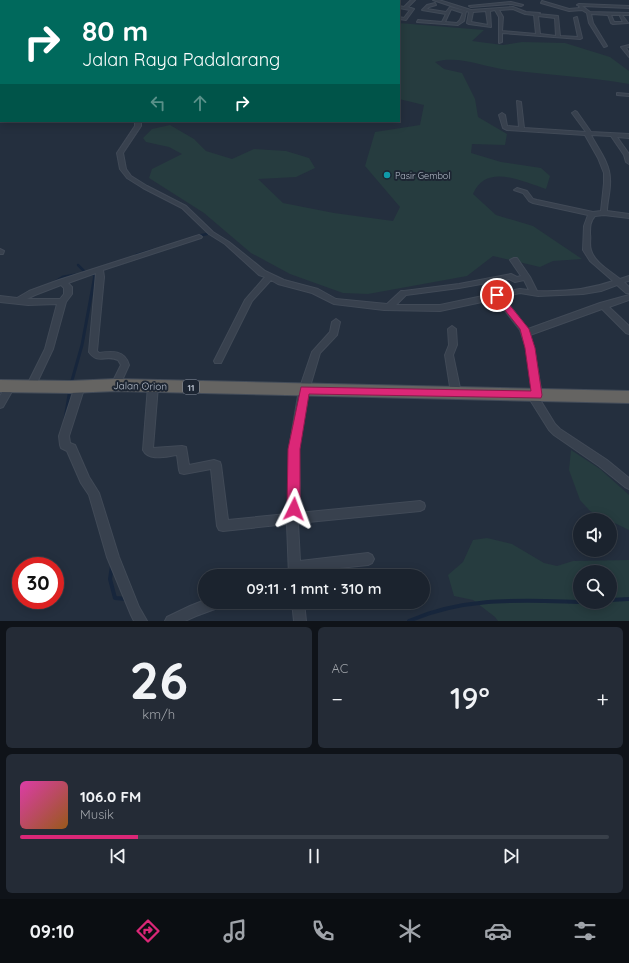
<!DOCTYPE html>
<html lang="id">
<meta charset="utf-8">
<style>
:root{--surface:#1b232e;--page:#242b36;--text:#f1f3f6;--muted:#a0a4aa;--line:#39404a;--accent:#db2777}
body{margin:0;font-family:Quicksand,sans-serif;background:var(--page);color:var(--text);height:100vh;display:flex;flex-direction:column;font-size:15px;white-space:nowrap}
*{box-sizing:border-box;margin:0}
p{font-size:13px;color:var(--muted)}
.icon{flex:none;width:22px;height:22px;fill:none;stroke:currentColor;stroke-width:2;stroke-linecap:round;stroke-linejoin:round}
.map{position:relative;height:621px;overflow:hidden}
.drawer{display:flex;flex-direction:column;gap:6px;padding:6px;background:#0f1319;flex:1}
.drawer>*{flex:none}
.top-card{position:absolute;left:0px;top:0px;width:400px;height:122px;box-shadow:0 2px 10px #0003,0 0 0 1px var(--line);background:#00695c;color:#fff;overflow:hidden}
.tools{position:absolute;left:573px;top:513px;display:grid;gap:8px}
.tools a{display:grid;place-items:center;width:44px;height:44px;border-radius:50%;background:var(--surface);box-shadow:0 2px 10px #0003,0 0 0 1px var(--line);font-size:20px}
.speed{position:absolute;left:12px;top:557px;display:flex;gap:8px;font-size:20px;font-weight:700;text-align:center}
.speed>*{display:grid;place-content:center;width:52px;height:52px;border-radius:50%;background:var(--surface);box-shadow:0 2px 10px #0003,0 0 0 1px var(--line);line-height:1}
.speed .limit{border:6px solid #d22;background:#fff;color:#111}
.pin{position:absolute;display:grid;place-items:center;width:34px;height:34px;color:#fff;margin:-17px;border:2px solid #fff;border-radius:50%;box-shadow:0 1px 4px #0007}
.me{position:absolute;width:44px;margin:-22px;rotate:3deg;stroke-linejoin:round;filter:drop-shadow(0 0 3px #0008)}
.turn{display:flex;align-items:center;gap:14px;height:84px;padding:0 16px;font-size:18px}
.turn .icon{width:52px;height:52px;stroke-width:2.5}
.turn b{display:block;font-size:28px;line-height:34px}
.lanes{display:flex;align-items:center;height:38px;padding:0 16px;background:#0003;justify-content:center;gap:20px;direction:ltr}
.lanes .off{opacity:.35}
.big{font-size:30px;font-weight:600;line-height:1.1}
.drawer .widget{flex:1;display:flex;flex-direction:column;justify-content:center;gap:6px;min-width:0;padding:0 14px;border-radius:6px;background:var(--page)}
.drawer .dial{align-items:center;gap:0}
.dial b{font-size:52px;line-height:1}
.song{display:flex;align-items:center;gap:12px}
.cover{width:48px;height:48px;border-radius:6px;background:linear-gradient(135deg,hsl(320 70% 55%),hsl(30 70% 35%))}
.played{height:4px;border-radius:2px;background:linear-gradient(90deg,var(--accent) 20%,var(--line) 20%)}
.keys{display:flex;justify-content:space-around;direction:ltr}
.heat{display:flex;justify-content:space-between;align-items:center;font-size:22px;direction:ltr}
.drawer .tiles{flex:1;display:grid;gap:6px;grid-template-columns:1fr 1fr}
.widget:last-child{grid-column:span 2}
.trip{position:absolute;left:198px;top:569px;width:232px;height:40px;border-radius:20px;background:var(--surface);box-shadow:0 2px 10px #0003,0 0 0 1px var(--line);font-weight:600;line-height:40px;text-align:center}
.tab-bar{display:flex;height:64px;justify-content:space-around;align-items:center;background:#0b0e12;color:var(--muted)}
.tab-bar .icon{width:28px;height:28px}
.tab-bar .current{color:var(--accent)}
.tab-bar b{font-size:18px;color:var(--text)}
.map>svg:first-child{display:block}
.green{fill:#263c3f;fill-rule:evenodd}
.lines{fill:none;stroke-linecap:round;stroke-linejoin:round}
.stream-far2{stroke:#17263c;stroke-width:2.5}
.stream-far1{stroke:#17263c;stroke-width:3}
.stream{stroke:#17263c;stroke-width:4}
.minor-casing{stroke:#414a57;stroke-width:2}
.trunk-casing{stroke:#434c59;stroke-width:2}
.minor{fill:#38414e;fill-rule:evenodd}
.trunk{fill:#656462;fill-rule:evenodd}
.route{fill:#db2777;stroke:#8e194d}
.culture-dot{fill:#0f9aa8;stroke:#1d2633;stroke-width:1.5}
.labels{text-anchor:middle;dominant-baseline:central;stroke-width:4;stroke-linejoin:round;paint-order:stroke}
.far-poi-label{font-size:9px;fill:#b4bcc9;stroke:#1d2633;text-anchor:start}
.shield{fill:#1d2633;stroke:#878f9c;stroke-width:1}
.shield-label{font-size:9px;font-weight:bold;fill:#b4bcc9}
.street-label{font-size:10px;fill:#b4bcc9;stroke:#1d2633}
</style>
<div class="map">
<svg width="629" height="621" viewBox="0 0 629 621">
<rect width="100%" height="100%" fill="#242f3e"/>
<g class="green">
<path d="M399,23L484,30L472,41L503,45L522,42L565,43L610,57L629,71V84C588,77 548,75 507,70C484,67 458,55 435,62L444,69L462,73L475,99L478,117L507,134L505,145L472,144L471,153L501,162L541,168L550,176L546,189C521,181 486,163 473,194L496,215L533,226L582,259L553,261L540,267L493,256L467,276L368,294L343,293L290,274L251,253L204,213L149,178L152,169L182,154L169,147L146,142L143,138L152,129L170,125L194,139L206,151L232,159L254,149L286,151L309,158L315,168L296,177L258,179L283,203L334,213L393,221L400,207L365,166L375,132L420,125L424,105L399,99Z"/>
<polygon points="571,450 600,469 629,495 629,530 590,511 580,500 569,470"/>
<path d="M487,538L512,544L544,563L557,566L573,561L629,560V621H498L495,617L473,600L454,596L448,575L463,562L473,540ZM580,572H610V602H580Z"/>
</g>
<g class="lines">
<g class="stream-far2">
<polyline points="197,236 207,234"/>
<polyline points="136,255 153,250"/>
<polyline points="78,265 86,273 95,275"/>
</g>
<g class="stream-far1">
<polyline points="55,282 63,277 75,275"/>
<polyline points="71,384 82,345 95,275 90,274"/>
<polyline points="65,419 70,389"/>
</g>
<g class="stream">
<polyline points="112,566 110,579 115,598 127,599"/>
<polyline points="610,600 629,599"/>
<path d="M409,621C468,595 527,601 590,602"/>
</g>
<g class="minor-casing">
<g id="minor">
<polygon points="170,0 174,0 175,1 171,1"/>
<polygon points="382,0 395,0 397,1 384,1"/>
<polygon points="411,0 415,0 408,7 414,9 406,20 399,19 399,17 404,18 410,10 399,8 399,6 404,7"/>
<path d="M433,0H439L471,10L513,7L526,12L540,13L538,14L558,16L560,36L578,37L574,18L577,17L582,38L580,39L502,33V42L499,43V17L495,10L490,11L491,27L469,24L467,23L469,12ZM513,9L525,14L534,15L536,34L502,31L503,17L499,10ZM486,11L488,25L471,22L473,12ZM538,16L555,18L556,36L540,34Z"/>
<path d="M542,1L569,9L580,8L579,7L580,6L577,5L579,4L629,6V8L582,6L590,12L629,13V15H622L628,23L613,24L611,23L608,15L591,14L593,23L607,46L604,47L589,23L587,13L582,10L569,11L541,3ZM611,15H622L620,16L623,22H614Z"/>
<polygon points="511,2 523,5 521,6 511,4 471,7 469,6"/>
<path d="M435,3L436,5L429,7L427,9L446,12L450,7L466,11L464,21L458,25L417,22L418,20L442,22L446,14L422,10L427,5ZM451,9L463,13L460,20L457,23L445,22Z"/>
<rect x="0" y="6" width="1" height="2"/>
<rect x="0" y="41" width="1" height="2"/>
<polygon points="629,45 629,47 626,48 629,53 629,57 621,47"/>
<polygon points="617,93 629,94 629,96 617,95"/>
<path d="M517,101L521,102L524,128L586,132L572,113L575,111L577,112L591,132L629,134V138L617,137L629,154V164L626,162L624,155L611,136L591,135C598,149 610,163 610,179C611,190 607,201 607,211L629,214V218L604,215L595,216C590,221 590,227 590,234C591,239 589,245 591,250C594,262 610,271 620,279L629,276V281L624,282L629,287V293H626L617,285L601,291L583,294L538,296L520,293L503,297L528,329L600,303L629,295V300L609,307L629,326V334L626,333L602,309L530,335L534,348L542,395L539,398L555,424L560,429L607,460L629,478V489L625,487L599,466L554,435L549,430L527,395L529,393L532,392L526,348L520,330L496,299L440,311L384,310L334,304L312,293L278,284L271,280L252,301L221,363H215L214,361L245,300L265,277L259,275L225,244L209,234L182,208L143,188L127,178L120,169L117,153L135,126V121H141V126L123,153L126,169L131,176L147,186L186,206L213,232L229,242L265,271L284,280L318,289L336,299L387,304L401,291H404L459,284L511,274L517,277L521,276L510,260L514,258H517L530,277L537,291C563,292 588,290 613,281L590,261L583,250L584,226L588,215L533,203L529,201L523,193L514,190L517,188L527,191L533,199L537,200L593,212L601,211L604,183V173L598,158L585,135L507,130L503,128L499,115L502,113L505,115L507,126L519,127ZM509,279L515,282L524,280L529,290L520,289L497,293L440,305H396L406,295L459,288Z"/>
<path d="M199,235L201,236L202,237L201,238L103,270L104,277L97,351L99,353C112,351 125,350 129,365L119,387H113L111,385L121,365L118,360C106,354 98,365 89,352L96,273L68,283L72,287V294L66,302L53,349L34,389L31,390L28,389L26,387L45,349L57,304L28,305L0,302V296L17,298L29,291L59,280ZM61,285L64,288V294L60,299H27L35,295Z"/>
<polygon points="0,249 4,251 3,254 0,254"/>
<path d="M336,319L340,322L337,335L320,353L309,390L299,449L300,499L298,513L420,501L424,503L425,506L424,509L420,511L298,523L300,561L368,553L372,555L374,559L372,563L368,565L301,572V576H289L287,524L223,531L219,530L217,526L211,469L184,474L180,473L179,470L177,455C167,456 149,462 143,450L148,386L150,384H156L158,386L153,448L182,446L186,447L189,465L214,460L220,462L221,465L228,520L287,514L290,499L289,449L299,390L312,352L330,332L332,322Z"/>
<polygon points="452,326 456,329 457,345 453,355 461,393 459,395 456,396 453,395 451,393 445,355 449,345 448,329"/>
<polygon points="10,383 13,384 15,386 3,407 0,408 0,396 7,384"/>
<polygon points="80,383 83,384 85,386 69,436 70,443 75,445 89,477 99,493 119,557 139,607 147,621 134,621 131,615 107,557 89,495 81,483 67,451 61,448 60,445 59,436 75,386 77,384"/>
<polygon points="205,600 205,602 225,602 223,606 196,616 185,621 165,621 167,617 190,606"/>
<polygon points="292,602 304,602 306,621 294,621"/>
</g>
</g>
<g class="trunk-casing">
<polygon id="trunk" points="116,379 629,391 629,403 116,391 70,393 0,392 0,380 70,381"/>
</g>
<use href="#minor" class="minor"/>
<use href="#trunk" class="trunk"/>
</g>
<polygon class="route" points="497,292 500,293 529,329 535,348 542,395 541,398 309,394 300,449 300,509 298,513 294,514 289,513 287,509 288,449 301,387 531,391 525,348 520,329 493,295"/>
<circle class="culture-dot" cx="387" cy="175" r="4"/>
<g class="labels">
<g class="far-poi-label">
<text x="395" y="175">Pasir Gembol</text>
</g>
<rect class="shield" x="183" y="380" width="16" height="14" rx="3"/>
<g class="shield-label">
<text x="191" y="387">11</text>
</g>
<g class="street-label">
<text transform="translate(140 386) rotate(1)">Jalan Orion</text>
</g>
</g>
</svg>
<div class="tools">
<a><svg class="icon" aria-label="sound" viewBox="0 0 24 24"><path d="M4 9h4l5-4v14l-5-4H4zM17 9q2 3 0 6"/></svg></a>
<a><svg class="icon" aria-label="search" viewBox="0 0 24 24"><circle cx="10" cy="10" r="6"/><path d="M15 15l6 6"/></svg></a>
</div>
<div class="speed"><div class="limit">30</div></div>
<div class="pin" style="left:497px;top:295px;background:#d93025"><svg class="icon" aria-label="arrive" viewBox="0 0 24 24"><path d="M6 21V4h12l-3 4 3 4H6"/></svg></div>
<svg class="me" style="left:294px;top:509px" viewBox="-20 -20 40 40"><path d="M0-17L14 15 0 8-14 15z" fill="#db2777" stroke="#fff" stroke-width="4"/></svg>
<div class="trip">09:11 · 1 mnt · 310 m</div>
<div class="top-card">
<div class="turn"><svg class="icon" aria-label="right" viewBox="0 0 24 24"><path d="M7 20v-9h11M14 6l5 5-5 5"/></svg><div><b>80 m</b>Jalan Raya Padalarang</div></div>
<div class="lanes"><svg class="icon off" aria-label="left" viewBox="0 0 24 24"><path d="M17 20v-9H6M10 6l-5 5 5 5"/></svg><svg class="icon off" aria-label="ahead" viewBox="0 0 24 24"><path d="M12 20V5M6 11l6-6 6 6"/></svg><svg class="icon" aria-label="right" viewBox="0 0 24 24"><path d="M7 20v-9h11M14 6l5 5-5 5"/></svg></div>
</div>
</div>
<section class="drawer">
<div class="tiles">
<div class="widget dial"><b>26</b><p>km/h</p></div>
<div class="widget"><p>AC</p>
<div class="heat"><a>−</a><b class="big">19°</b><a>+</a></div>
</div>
<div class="widget">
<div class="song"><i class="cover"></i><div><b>106.0 FM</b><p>Musik</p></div></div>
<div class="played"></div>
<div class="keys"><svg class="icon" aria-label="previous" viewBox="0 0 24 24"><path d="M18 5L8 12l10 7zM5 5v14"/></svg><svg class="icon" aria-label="pause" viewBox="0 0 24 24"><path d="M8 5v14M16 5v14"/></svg><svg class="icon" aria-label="next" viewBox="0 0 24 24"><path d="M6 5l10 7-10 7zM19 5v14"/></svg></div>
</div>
</div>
</section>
<nav class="tab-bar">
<b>09:10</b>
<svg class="icon current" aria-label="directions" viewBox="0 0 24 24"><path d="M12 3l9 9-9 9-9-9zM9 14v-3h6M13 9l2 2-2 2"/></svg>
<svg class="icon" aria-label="music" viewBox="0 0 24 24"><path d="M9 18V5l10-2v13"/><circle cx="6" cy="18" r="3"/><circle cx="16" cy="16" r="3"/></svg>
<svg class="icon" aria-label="phone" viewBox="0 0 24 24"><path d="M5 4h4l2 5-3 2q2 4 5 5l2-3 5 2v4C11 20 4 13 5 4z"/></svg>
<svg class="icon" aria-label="climate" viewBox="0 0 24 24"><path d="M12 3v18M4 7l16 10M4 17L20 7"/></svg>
<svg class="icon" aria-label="car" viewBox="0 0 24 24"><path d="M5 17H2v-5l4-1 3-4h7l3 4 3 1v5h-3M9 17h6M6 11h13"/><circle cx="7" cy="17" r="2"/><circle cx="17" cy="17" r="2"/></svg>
<svg class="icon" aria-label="filters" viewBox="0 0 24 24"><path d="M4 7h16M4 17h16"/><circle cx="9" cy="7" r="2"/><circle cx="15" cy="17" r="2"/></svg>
</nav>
